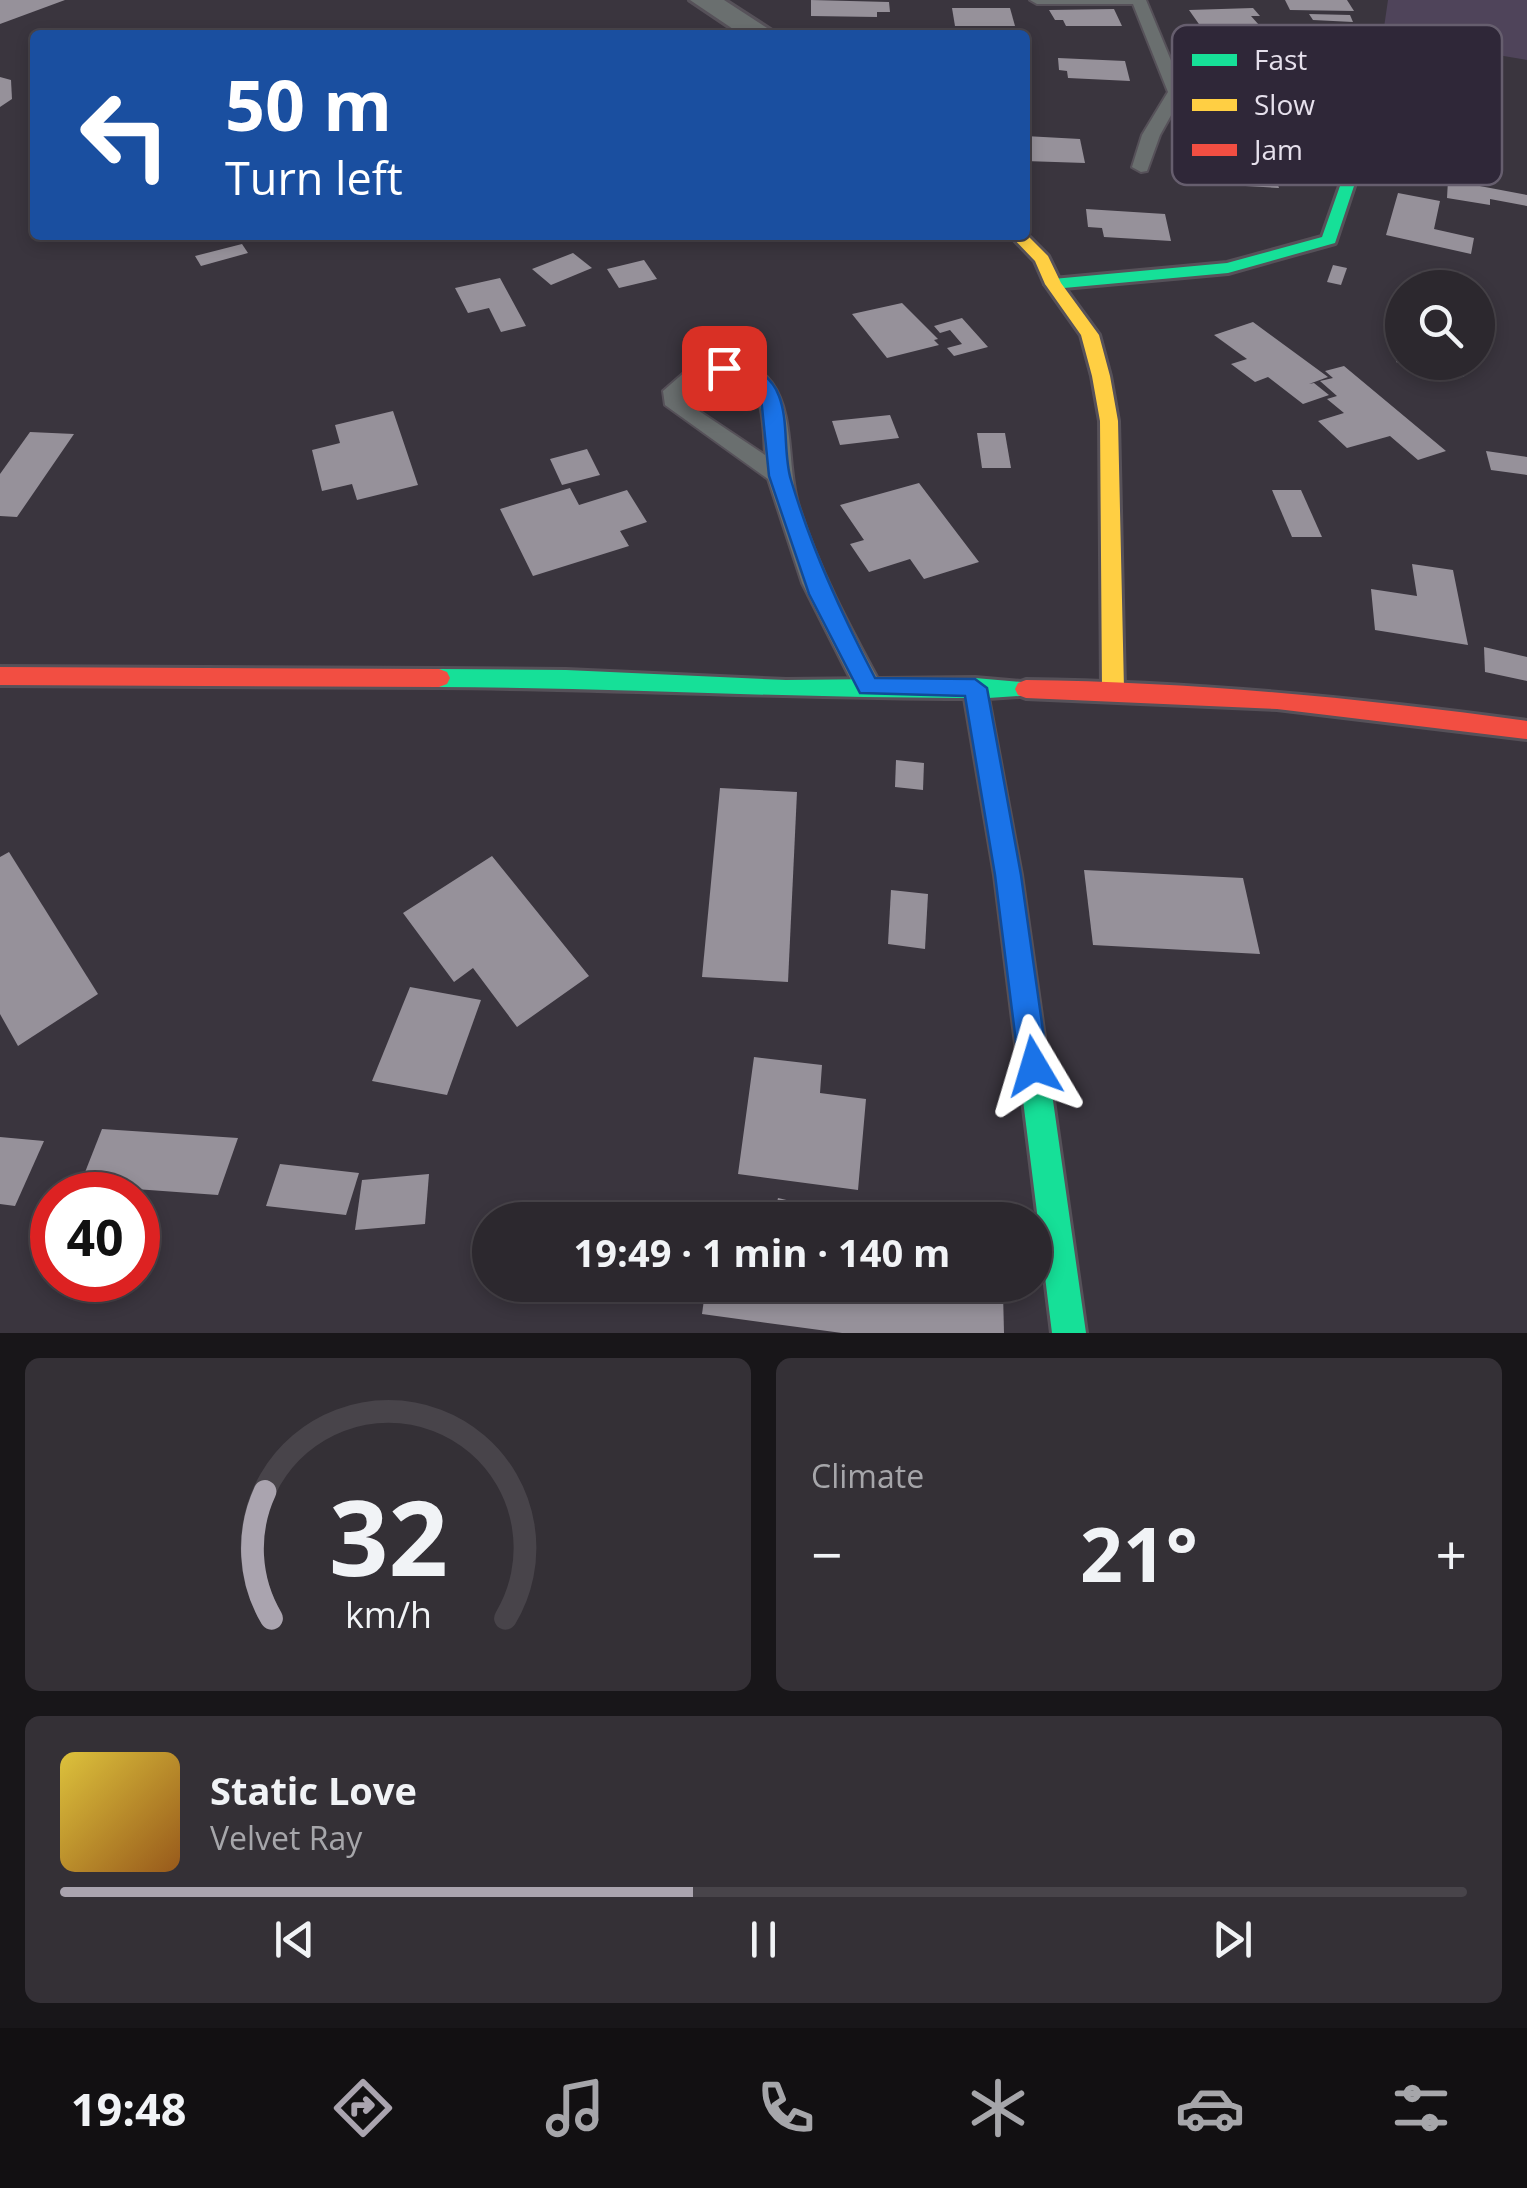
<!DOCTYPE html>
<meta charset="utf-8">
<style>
:root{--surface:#2c282e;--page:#343036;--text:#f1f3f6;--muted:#a6a6aa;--line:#48444a;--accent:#aaa4af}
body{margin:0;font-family:"Open Sans",sans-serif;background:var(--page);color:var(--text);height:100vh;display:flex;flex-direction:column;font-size:38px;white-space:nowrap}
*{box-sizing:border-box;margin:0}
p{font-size:32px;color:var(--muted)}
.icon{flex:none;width:55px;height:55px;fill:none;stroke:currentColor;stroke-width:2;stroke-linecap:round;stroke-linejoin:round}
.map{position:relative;height:1333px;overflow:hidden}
.details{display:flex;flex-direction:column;gap:25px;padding:25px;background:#181619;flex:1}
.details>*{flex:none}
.top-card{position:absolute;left:30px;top:30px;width:1000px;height:210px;border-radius:10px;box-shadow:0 5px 15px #0003,0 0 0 2px var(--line);background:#1a4fa0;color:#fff;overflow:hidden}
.controls{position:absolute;left:1385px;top:270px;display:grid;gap:20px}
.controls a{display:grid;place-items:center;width:110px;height:110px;border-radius:50%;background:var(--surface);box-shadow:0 5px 15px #0003,0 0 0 2px var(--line);font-size:50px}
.speed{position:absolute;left:30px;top:1172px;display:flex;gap:20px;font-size:50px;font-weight:700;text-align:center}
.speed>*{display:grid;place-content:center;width:130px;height:130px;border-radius:50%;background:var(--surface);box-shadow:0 5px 15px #0003,0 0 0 2px var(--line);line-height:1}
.speed .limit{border:15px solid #d22;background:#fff;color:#111}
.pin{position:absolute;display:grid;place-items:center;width:85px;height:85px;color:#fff;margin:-42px;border-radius:20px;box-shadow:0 5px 15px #0006}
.me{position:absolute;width:110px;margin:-55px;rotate:353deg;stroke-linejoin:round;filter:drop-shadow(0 0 8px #0008)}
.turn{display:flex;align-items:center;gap:35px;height:210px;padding:0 30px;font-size:45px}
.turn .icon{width:130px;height:130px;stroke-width:2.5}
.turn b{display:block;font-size:70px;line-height:85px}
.big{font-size:75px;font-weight:700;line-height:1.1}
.details .widget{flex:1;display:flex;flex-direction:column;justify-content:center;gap:15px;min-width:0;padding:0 35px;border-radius:15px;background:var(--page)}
.details .dial{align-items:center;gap:0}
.dial svg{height:260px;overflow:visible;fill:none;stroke:var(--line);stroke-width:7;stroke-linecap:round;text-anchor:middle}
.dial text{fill:var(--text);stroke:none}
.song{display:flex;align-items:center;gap:30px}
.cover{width:120px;height:120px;border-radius:15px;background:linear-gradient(135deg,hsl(50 70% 55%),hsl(30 70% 35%))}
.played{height:10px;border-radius:5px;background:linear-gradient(90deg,var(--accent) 45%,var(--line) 45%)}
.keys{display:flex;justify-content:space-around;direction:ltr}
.heat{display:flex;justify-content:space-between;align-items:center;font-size:55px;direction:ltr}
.details .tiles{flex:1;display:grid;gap:25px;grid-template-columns:1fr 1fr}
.widget:last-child{grid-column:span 2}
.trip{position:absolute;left:472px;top:1202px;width:580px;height:100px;border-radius:50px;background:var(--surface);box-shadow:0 5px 15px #0003,0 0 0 2px var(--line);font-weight:700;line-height:100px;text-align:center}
.menu{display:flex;height:160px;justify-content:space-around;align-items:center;background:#121012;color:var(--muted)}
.menu .icon{width:70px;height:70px}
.menu .active{color:var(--accent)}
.menu b{font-size:45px;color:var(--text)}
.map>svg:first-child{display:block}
.green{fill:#4f445a}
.building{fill:#96919a}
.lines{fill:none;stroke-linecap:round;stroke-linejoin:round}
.lane-casing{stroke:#565159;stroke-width:4}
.street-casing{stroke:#565159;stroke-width:6}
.fast-casing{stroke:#565159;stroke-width:6}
.slow-casing{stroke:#565159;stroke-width:6}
.jam-casing{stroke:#565159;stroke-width:6}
.lane{fill:#6a6f6f;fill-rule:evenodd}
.street{fill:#6a6f6f;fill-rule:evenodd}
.fast{fill:#16e098;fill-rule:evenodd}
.slow{fill:#ffcf43;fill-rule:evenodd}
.jam{fill:#f24e42;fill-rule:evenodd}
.route{fill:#1a73e8;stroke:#114b97;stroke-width:2.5}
.key{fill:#2f2738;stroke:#665e6e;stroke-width:2.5}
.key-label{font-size:28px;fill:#e6e0ec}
</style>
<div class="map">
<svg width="1527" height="1333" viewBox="0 0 1527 1333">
<rect width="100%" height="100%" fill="#3a353e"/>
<polygon class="green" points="1388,0 1527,0 1527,60 1414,41 1382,41"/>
<g class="building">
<polygon points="0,0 65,0 0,24"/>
<polygon points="811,0 889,2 890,12 877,12 877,17 811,16"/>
<polygon points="1285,0 1347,0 1354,11 1290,10"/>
<polygon points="952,8 1010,8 1015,26 955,26"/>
<polygon points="1253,8 1260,16 1251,16 1259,25 1201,27 1189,10"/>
<polygon points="1114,9 1122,26 1066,26 1063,20 1055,20 1049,10"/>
<polygon points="1309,14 1350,15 1353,22 1313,20"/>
<polygon points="1058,58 1125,61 1130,81 1068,78 1067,71 1059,70"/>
<polygon points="0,77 11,80 12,99 0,107"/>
<polygon points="1025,136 1080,139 1085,163 1025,161"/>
<polygon points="1222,164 1285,168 1288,182 1277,182 1279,188 1228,185"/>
<polygon points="1448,180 1527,195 1527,206 1490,199 1490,205 1447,198"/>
<polygon points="1398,193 1440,201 1434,229 1474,238 1471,254 1386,235"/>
<polygon points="1086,209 1165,214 1171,241 1104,237 1102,228 1088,227"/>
<polygon points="242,244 248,253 201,266 195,256"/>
<polygon points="573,253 592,268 551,285 532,269"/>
<polygon points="644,260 657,279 619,288 607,269"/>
<polygon points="1333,265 1347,268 1341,285 1327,282"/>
<polygon points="500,278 526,326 501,332 489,308 468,313 455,288"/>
<polygon points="902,303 938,339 934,340 939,345 887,358 852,314"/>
<polygon points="1388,311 1402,314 1402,364 1396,362 1399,336 1385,333"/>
<polygon points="962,318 988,347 954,356 947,348 962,344 950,330 940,333 934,326"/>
<polygon points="1253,322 1328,377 1309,384 1314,383 1329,395 1303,404 1268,377 1255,382 1231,364 1247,359 1214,335"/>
<polygon points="1405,362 1465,362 1464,377 1405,364"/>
<polygon points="1344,366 1446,451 1418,460 1390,436 1347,448 1318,421 1344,413 1327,399 1337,396 1320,381 1333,378 1325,371"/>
<polygon points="723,376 734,396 700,404 689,384"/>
<polygon points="393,411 418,485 357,500 352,484 322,491 312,450 340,443 335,425"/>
<polygon points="890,415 899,438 840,445 832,421"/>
<polygon points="30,432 74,434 17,517 0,516 0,474"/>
<polygon points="977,433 1005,433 1011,468 982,468"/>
<polygon points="587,449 600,475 562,485 550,459"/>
<polygon points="1486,451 1527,457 1527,475 1491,470"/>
<polygon points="919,483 979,562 924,579 910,559 869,572 850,544 864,540 840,505"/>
<polygon points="570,488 579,505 627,490 647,522 620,531 629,546 533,576 500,509"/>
<polygon points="1272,490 1301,490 1322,537 1292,537"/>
<polygon points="1412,564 1453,570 1468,645 1375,630 1371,589 1417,596"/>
<polygon points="1484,647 1527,657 1527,681 1485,672"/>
<polygon points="896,760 924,763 923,790 895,787"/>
<polygon points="720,788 797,792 788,982 702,977"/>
<polygon points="9,852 98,994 18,1046 0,1014 0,857"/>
<polygon points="492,856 589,976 517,1027 473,968 454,982 403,913"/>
<polygon points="1084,870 1243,878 1260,954 1093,945"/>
<polygon points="891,890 928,894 925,949 888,944"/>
<polygon points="410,987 481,1000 447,1095 372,1081"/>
<polygon points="754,1057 822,1065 820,1093 866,1099 858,1190 738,1174"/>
<polygon points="102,1129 238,1138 218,1195 80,1185"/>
<polygon points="0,1137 44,1141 15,1206 0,1204"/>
<polygon points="280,1164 359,1173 346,1215 266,1206"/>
<polygon points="429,1174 425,1224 355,1230 362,1180"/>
<polygon points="778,1198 846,1214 845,1220 773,1220"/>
<polygon points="706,1285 938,1285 1003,1293 1004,1333 842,1333 702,1314"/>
</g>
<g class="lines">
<g class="lane-casing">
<g id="lane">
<polygon points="1030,0 1146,0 1184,92 1160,135 1147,171 1141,172 1132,167 1142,135 1168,92 1133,4 1037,4"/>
<path d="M718,361C739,361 759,365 772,383C795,415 787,466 798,503C818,568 850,627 882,686L878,694L868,697L858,694L802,583L768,479L665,405L663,391L686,371ZM730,374C766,385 763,423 765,455L687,403L685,392C698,380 712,375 730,374Z"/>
</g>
</g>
<g class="street-casing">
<polygon id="street" points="690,0 724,0 778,35 742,35"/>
</g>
<g class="fast-casing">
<g id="fast">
<polygon points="1358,135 1370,138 1335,243 1228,273 1053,289 1045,284 1053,279 1227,263 1322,237"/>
<path d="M439,669L566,670L786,680L975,678L1034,683L1037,689L1034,695L988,698L1021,875L1086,1333H1052L995,875L965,698C790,698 615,688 439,687L431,684L428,678L431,672Z"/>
</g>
</g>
<g class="slow-casing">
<polygon id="slow" points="1025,233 1048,256 1061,283 1099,335 1110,376 1118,421 1124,689 1121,695 1105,695 1102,689 1100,421 1092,376 1081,335 1045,284 1035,261 1010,235"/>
</g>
<g class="jam-casing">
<g id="jam">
<polygon points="0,667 439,669 447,672 450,678 447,684 439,687 0,685"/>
<path d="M1026,680C1194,682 1360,698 1527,721V739L1277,709L1026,698L1018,695L1015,689L1018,683Z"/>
</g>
</g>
<use href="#lane" class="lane"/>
<use href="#street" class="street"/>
<use href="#fast" class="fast"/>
<use href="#slow" class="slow"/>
<use href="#jam" class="jam"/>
</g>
<path class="route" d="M724,362C748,366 770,371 779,396C789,422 783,454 791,480C812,550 841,613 875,678L975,679L987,688L1021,875L1048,1066L1044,1076L1034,1080L1023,1076L1019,1066L995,875L965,696L860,693L809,594L769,476L761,397L742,376L718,371L715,368Z"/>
<rect x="1172" y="25" width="330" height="160" rx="15" class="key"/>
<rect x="1192" y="54" width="45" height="12" fill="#16e098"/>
<rect x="1192" y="99" width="45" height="12" fill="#ffcf43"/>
<rect x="1192" y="144" width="45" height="12" fill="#f24e42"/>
<g class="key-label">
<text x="1254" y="70">Fast</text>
<text x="1254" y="115">Slow</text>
<text x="1254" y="160">Jam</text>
</g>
</svg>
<div class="controls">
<a><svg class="icon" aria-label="search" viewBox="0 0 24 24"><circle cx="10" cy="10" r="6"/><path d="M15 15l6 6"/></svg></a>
</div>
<div class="speed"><div class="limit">40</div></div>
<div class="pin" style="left:724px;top:368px;background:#d93025"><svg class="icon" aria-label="arrive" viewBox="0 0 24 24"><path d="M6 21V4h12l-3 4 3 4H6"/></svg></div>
<svg class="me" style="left:1034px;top:1066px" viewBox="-20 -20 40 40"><path d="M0-17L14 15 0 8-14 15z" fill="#1a73e8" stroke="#fff" stroke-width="4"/></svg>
<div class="trip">19:49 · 1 min · 140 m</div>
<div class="top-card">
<div class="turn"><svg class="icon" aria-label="left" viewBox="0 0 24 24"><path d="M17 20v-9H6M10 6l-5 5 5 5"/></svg><div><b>50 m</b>Turn left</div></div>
</div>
</div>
<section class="details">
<div class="tiles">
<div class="widget dial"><svg viewBox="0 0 100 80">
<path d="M14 69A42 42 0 1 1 86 69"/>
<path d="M14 69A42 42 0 0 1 12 30" stroke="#aaa4af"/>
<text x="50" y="56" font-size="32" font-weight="700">32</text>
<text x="50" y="72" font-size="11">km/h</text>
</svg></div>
<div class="widget"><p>Climate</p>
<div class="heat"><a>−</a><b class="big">21°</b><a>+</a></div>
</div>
<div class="widget">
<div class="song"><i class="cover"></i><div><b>Static Love</b><p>Velvet Ray</p></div></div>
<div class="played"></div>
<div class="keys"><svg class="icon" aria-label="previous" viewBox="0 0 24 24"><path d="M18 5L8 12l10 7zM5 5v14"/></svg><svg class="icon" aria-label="pause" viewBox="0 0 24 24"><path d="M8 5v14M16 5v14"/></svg><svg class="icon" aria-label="next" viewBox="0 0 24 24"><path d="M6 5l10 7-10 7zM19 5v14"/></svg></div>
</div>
</div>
</section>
<nav class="menu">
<b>19:48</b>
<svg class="icon active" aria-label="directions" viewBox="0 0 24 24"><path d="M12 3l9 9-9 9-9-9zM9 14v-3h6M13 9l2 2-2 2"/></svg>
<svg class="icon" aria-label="music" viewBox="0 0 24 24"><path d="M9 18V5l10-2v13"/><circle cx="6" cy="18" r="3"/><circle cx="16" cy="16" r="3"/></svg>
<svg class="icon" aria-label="phone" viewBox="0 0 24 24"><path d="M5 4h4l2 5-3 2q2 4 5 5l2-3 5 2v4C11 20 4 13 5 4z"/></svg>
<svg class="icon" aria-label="climate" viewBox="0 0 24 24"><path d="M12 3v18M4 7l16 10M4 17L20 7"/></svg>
<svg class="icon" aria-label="car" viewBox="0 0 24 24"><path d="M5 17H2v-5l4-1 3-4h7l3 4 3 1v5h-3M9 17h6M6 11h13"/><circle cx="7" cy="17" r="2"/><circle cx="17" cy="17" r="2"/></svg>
<svg class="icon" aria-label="filters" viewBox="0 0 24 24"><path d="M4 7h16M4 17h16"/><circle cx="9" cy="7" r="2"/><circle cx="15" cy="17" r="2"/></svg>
</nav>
